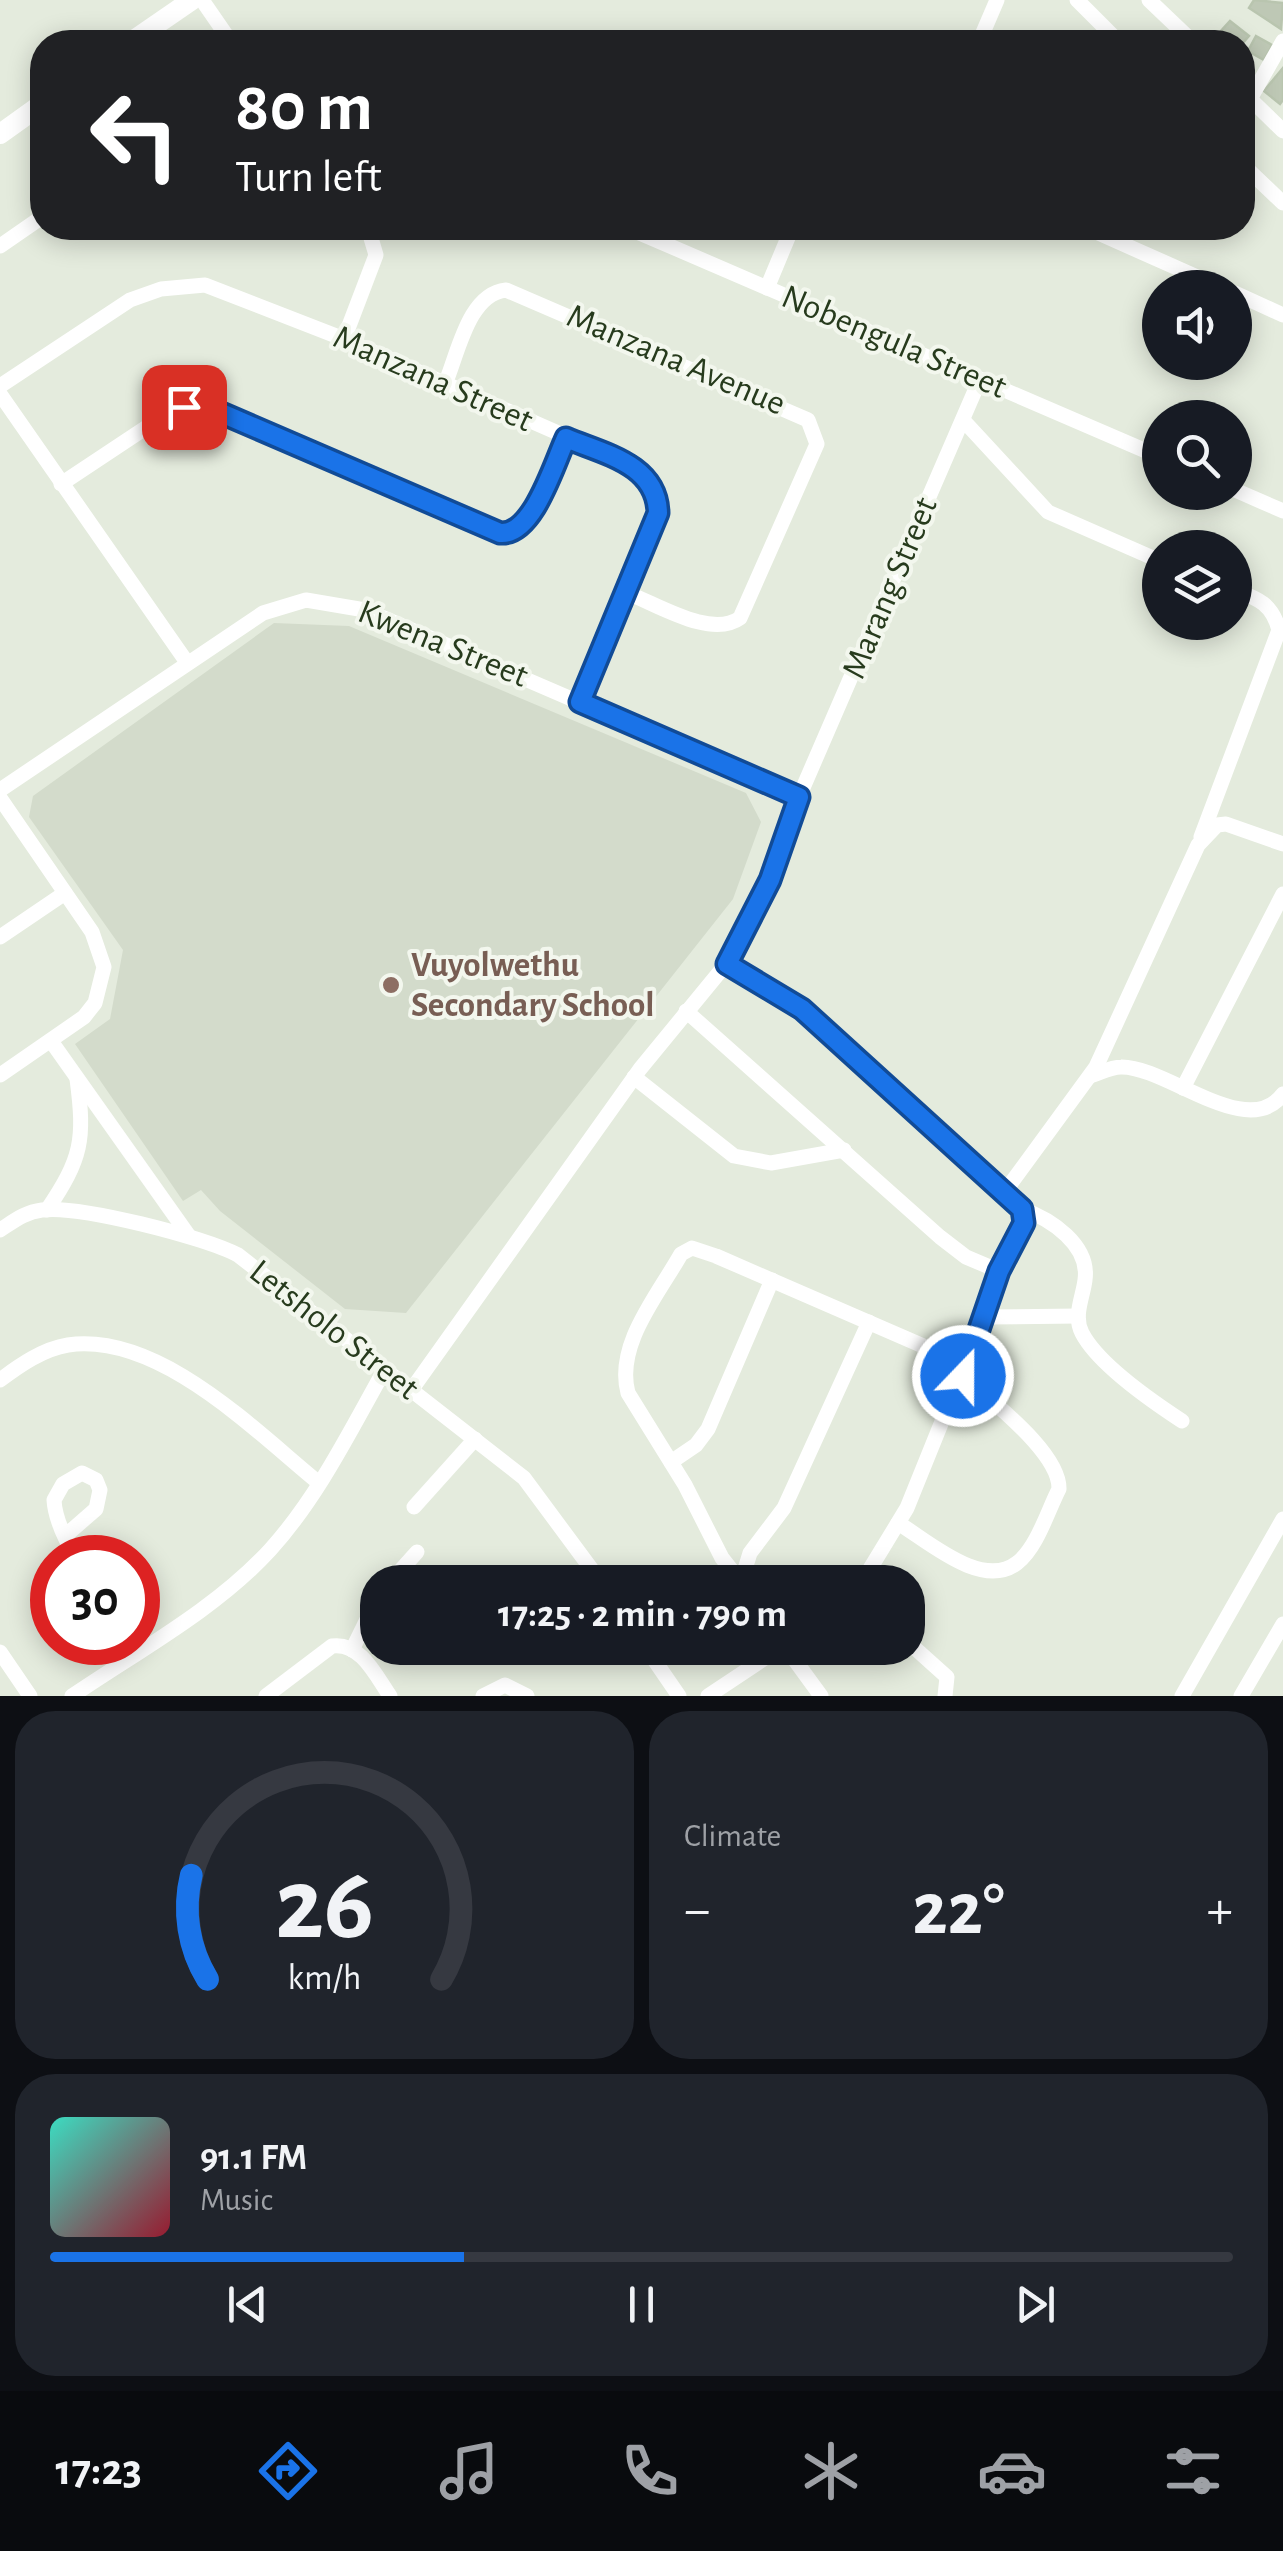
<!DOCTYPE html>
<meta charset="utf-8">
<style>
:root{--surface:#171b24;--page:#20242c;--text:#f1f3f6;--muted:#9ea1a6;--line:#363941;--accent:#1a73e8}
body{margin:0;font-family:"Alegreya Sans",sans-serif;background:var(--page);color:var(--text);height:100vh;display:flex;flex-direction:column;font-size:38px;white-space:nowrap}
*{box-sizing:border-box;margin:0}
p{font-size:32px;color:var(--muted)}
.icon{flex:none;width:55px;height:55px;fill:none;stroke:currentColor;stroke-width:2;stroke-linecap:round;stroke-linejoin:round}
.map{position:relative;height:1696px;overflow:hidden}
.sheet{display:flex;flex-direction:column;gap:15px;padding:15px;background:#0d0f14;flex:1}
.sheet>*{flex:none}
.top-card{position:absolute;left:30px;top:30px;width:1225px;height:210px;border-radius:40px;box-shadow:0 5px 25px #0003;background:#202124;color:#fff;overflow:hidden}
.controls{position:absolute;left:1142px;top:270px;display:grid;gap:20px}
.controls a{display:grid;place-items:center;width:110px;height:110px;border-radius:50%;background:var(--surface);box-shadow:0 5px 25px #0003;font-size:50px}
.speed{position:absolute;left:30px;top:1535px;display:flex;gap:20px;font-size:50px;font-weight:700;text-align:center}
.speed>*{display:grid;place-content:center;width:130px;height:130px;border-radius:50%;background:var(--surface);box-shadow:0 5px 25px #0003;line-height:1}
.speed .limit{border:15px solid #d22;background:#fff;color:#111}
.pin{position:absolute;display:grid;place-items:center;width:85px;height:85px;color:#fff;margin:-42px;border-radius:20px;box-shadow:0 5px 15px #0006}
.me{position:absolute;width:110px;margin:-55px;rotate:22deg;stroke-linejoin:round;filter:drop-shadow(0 0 8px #0008)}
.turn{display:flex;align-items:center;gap:35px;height:210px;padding:0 40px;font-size:45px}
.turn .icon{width:130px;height:130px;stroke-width:2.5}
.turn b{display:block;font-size:70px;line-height:85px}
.big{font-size:75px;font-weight:700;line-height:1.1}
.sheet .card{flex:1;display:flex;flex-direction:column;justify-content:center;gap:15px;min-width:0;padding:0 35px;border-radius:40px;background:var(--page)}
.sheet .dial{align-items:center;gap:0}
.dial svg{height:260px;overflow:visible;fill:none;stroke:var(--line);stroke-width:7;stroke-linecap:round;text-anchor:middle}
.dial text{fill:var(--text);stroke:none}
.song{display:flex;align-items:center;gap:30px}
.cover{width:120px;height:120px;border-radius:15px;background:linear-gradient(135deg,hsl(170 70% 55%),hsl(350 70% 35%))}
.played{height:10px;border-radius:5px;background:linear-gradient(90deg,var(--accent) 35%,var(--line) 35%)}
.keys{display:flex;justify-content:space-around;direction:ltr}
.heat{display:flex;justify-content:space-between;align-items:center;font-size:55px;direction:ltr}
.sheet .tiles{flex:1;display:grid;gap:15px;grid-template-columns:1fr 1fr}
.card:last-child{grid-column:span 2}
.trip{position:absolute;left:360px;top:1565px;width:565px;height:100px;border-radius:40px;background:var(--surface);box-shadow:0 5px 25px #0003;font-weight:700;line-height:100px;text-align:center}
.menu{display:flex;height:160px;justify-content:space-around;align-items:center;background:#090b0e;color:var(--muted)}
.menu .icon{width:70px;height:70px}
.menu .current{color:var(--accent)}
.menu b{font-size:45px;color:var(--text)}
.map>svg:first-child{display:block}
.built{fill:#d3dbcb}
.building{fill:#bec8b5;stroke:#b9c5af;stroke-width:2.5}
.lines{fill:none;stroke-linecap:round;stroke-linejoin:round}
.street{stroke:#fff;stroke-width:15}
.secondary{stroke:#fff;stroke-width:20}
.route-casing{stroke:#114b97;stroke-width:25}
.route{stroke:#1a73e8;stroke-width:18}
.education-dot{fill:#8d6e63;stroke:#f3f7ee;stroke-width:4}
.labels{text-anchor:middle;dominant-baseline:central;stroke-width:8;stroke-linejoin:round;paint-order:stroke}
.street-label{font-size:35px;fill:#273b1d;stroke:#f3f7ee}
.education-label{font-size:35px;font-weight:bold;fill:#785e54;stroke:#f3f7ee;text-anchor:start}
</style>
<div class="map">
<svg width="1283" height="1696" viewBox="0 0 1283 1696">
<rect width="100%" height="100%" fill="#e4ebdd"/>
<polygon class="built" points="274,623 349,626 746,793 761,822 733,899 406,1313 345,1309 220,1211 201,1190 183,1201 75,1044 110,1019 123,950 29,817 33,796"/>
<g class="building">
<polygon points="1254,0 1283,3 1281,29 1249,8"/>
<polygon points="1230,21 1249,36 1242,44 1211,42"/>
<polygon points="1256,36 1272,45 1264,60 1248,51"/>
<polygon points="1283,68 1283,100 1280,104 1264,91"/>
</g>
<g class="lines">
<g class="street">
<polyline points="202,0 231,42"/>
<polyline points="1077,0 1119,42"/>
<polyline points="1149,0 1193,42"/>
<polyline points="979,42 997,0"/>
<polyline points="1242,91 1283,131"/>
<polyline points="1250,99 1283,41"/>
<polyline points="1242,164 1283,203"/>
<polyline points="628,228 1160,457"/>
<polyline points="1087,228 1222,288"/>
<polyline points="0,246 42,217"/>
<polyline points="767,288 792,228"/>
<polyline points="1235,293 1283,315"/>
<polyline points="344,339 376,255 368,228"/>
<path d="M445,384C458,354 468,294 506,290L808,420L817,444L740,618C711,639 657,604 627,593"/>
<polyline points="0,386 130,300 161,289 205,285 344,339 631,465 654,487 658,513 581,702"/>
<polyline points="0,394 186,661"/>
<polyline points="963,420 1048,512 1160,561"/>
<polyline points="61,484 174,409 219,412 489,530 508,534 528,520 566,438"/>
<polyline points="1235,490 1283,511"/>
<polyline points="0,790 263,613 306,600 365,610 799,797"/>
<polyline points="0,798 92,932 104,967 95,1003 84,1017 0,1075"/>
<path d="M1201,837L1279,630C1272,604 1259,599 1235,590"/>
<polyline points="0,937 65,893"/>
<polyline points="727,963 803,1009 1006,1190 1025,1216 907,1508 862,1582"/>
<polyline points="686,1011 940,1237 966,1257 999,1271"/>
<polyline points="51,1041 189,1236"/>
<path d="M1090,1076C1100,1073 1111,1067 1121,1067C1166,1066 1248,1142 1283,1094"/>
<polyline points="634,1077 734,1156 771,1163 844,1150"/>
<polyline points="1183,1088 1283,894"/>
<polyline points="1006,1190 1096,1067 1198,845 1217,825 1226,824 1283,844"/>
<path d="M1022,1209C1051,1219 1090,1245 1085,1280C1083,1297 1073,1316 1082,1333C1098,1364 1153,1402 1182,1421"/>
<path d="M47,1210C82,1158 85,1140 77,1079"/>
<path d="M0,1230C14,1221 25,1212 42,1210C79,1205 204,1237 238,1255L524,1478L601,1582"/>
<polyline points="985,1317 1078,1316"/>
<path d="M0,1380C20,1365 43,1349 68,1345C159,1332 255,1431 319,1483"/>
<polyline points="412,1389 640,1069 727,963 746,933 770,881 799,797 980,379"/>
<polyline points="671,1462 696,1445 708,1429 772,1280"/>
<polyline points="414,1507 475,1439"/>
<path d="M898,1523C928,1541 982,1590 1017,1563C1037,1548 1048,1510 1059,1489C1060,1452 989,1400 963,1375"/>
<path d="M65,1536L96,1509L100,1490L96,1480L82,1473L63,1484L54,1500C55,1520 66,1541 76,1558"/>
<polyline points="390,1582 417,1552"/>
<path d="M741,1582L722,1558L685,1485L628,1393C615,1345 658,1295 681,1254L692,1248L716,1256L967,1365"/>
<polyline points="741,1582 750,1553 784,1508 869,1322"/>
<polyline points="908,1642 947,1677 945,1696"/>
<polyline points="646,1648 679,1696"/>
<polyline points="786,1648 821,1696"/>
<polyline points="352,1650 378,1597"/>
<polyline points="0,1652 30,1696"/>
<path d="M72,1696C138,1651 216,1609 270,1550C318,1497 350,1431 385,1369"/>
<path d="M266,1696L332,1646C361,1642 376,1676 390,1696"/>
<polyline points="483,1696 505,1685 527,1696"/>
<polyline points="708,1696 780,1648"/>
<polyline points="1182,1696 1283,1519"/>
<polyline points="1241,1696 1283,1624"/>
</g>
<g class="secondary">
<polyline points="131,42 192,0"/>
<polyline points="0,134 42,104"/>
</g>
</g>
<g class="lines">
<g class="route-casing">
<path id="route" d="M184,407L219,412L500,533C533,536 554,464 566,438C604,454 657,464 658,513L580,702L799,797L770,880L727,964L802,1009L1022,1209L1024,1223L999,1271L963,1376"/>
</g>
<use href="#route" class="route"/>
</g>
<circle class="education-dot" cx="391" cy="985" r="10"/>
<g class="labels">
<g class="street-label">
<text transform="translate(894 342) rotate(23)">Nobengula Street</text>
<text transform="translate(676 360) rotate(23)">Manzana Avenue</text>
<text transform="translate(433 379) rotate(24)">Manzana Street</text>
<text transform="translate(890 588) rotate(-67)">Marang Street</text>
<text transform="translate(443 644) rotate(22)">Kwena Street</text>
<text transform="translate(334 1330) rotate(38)">Letsholo Street</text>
</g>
<g class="education-label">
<text x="411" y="965">Vuyolwethu<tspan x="411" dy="40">Secondary School</tspan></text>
</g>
</g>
</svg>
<div class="controls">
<a><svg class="icon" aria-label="sound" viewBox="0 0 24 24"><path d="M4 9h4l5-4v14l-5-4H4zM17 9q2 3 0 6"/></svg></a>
<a><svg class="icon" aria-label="search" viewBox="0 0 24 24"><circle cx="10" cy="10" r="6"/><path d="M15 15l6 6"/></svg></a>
<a><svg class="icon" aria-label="layers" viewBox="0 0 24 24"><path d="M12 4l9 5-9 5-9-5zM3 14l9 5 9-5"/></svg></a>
</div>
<div class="speed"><div class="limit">30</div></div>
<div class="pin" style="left:184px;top:407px;background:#d93025"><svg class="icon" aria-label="arrive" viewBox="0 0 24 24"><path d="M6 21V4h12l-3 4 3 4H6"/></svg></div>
<svg class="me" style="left:963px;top:1376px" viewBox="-20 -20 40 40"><circle r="17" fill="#1a73e8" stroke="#fff" stroke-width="3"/><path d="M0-11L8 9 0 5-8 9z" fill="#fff"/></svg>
<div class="trip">17:25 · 2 min · 790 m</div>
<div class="top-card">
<div class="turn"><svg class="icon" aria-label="left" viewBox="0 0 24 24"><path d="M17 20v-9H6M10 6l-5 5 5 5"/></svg><div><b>80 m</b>Turn left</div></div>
</div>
</div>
<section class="sheet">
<div class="tiles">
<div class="card dial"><svg viewBox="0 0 100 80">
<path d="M14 69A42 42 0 1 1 86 69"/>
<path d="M14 69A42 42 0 0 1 9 37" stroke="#1a73e8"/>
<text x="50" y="56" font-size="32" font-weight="700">26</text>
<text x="50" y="72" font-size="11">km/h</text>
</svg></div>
<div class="card"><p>Climate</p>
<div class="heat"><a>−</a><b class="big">22°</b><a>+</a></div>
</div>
<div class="card">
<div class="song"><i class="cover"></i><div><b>91.1 FM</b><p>Music</p></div></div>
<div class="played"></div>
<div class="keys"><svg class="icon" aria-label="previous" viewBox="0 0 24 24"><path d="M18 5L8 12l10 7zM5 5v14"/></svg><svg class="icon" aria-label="pause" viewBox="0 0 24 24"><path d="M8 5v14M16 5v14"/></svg><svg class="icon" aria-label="next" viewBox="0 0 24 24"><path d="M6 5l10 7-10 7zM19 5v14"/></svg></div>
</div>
</div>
</section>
<nav class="menu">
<b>17:23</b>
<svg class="icon current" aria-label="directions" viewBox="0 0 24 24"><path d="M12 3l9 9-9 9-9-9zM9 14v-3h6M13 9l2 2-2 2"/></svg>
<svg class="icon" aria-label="music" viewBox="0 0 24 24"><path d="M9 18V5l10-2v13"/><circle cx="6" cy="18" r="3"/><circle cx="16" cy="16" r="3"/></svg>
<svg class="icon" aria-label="phone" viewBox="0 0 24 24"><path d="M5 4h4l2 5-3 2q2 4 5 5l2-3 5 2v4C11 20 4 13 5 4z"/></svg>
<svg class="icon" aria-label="climate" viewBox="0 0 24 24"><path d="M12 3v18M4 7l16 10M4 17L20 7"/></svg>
<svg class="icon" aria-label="car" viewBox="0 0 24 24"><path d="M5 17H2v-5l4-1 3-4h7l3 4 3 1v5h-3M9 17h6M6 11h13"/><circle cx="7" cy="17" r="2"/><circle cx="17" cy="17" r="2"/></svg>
<svg class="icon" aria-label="filters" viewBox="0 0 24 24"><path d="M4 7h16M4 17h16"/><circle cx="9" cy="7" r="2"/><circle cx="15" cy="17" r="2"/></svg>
</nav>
